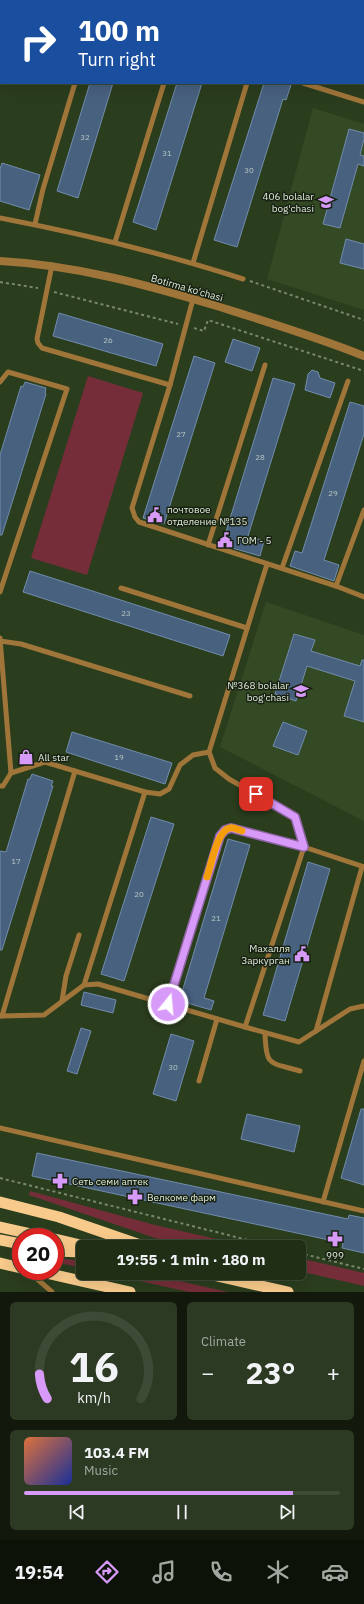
<!DOCTYPE html>
<meta charset="utf-8">
<style>
:root{--surface:#202e16;--page:#2d3a23;--text:#f1f3f6;--muted:#a2a8a1;--line:#3d4a35;--accent:#d89af8}
body{margin:0;font-family:"IBM Plex Sans",sans-serif;background:var(--page);color:var(--text);height:100vh;display:flex;flex-direction:column;font-size:15px;white-space:nowrap}
*{box-sizing:border-box;margin:0}
p{font-size:13px;color:var(--muted)}
.icon{flex:none;width:22px;height:22px;fill:none;stroke:currentColor;stroke-width:2;stroke-linecap:round;stroke-linejoin:round}
.map{position:relative;height:1292px;overflow:hidden}
.details{display:flex;flex-direction:column;gap:10px;padding:10px;background:#12190c;flex:1}
.details>*{flex:none}
.hud{position:absolute;left:0px;top:0px;width:364px;height:84px;box-shadow:0 4px 16px #0002,0 0 0 1px var(--line);background:#1a4fa0;color:#fff;overflow:hidden}
.speed{position:absolute;left:12px;top:1228px;display:flex;gap:8px;font-size:20px;font-weight:700;text-align:center}
.speed>*{display:grid;place-content:center;width:52px;height:52px;border-radius:50%;background:var(--surface);box-shadow:0 4px 16px #0002,0 0 0 1px var(--line);line-height:1}
.speed .limit{border:6px solid #d22;background:#fff;color:#111}
.pin{position:absolute;display:grid;place-items:center;width:34px;height:34px;color:#fff;margin:-17px;border-radius:8px;box-shadow:0 2px 6px #0006}
.me{position:absolute;width:44px;margin:-22px;rotate:17deg;stroke-linejoin:round;filter:drop-shadow(0 0 3px #0008)}
.turn{display:flex;align-items:center;gap:14px;height:84px;padding:0 12px;font-size:18px}
.turn .icon{width:52px;height:52px;stroke-width:2.5}
.turn b{display:block;font-size:28px;line-height:34px}
.big{font-size:30px;font-weight:800;line-height:1.1}
.details .tile{flex:1;display:flex;flex-direction:column;justify-content:center;gap:6px;min-width:0;padding:0 14px;border-radius:6px;background:var(--page)}
.details .dial{align-items:center;gap:0}
.dial svg{height:104px;overflow:visible;fill:none;stroke:var(--line);stroke-width:7;stroke-linecap:round;text-anchor:middle}
.dial text{fill:var(--text);stroke:none}
.song{display:flex;align-items:center;gap:12px}
.cover{width:48px;height:48px;border-radius:6px;background:linear-gradient(135deg,hsl(20 70% 55%),hsl(230 70% 35%))}
.played{height:4px;border-radius:2px;background:linear-gradient(90deg,var(--accent) 85%,var(--line) 85%)}
.keys{display:flex;justify-content:space-around;direction:ltr}
.heat{display:flex;justify-content:space-between;align-items:center;font-size:22px;direction:ltr}
.details .tiles{flex:1;display:grid;gap:10px;grid-template-columns:1fr 1fr}
.tile:last-child{grid-column:span 2}
.trip{position:absolute;left:76px;top:1240px;width:230px;height:40px;border-radius:6px;background:var(--surface);box-shadow:0 4px 16px #0002,0 0 0 1px var(--line);font-weight:800;line-height:40px;text-align:center}
.dock{display:flex;height:64px;justify-content:space-around;align-items:center;background:#0d1209;color:var(--muted)}
.dock .icon{width:28px;height:28px}
.dock .selected{color:var(--accent)}
.dock b{font-size:18px;color:var(--text)}
.map>svg:first-child{display:block}
.built{fill:#344a24}
.green{fill:#752e39}
.building{fill:#48617f;stroke:#718cac}
.lines{fill:none;stroke-linecap:round;stroke-linejoin:round}
.path{stroke:#78886e;stroke-width:2;stroke-dasharray:3 3;stroke-linecap:butt}
.service{stroke:#a0753a;stroke-width:5}
.minor{stroke:#a0753a;stroke-width:8}
.trunk{stroke:#f8cb8c;stroke-width:11}
.route-casing{stroke:#8c64a1;stroke-width:10}
.route{stroke:#d89af8;stroke-width:7}
.slow{stroke:#f59e0b;stroke-width:7}
.labels{text-anchor:middle;dominant-baseline:central;stroke-width:3;stroke-linejoin:round;paint-order:stroke}
.number-label{font-size:8px;fill:#b8c8c1}
.poi-label{font-size:10px;fill:#deead7;stroke:#182113;text-anchor:start}
.street-label{font-size:10px;fill:#deead7;stroke:#182113}
</style>
<div class="map">
<svg width="364" height="1292" viewBox="0 0 364 1292">
<rect width="100%" height="100%" fill="#2a3d1d"/>
<g class="built">
<polygon points="313,108 364,124 364,310 267,279"/>
<polygon points="266,602 364,635 364,821 220,747"/>
</g>
<g class="green">
<polygon points="88,376 143,393 87,575 31,558"/>
<polygon points="30,1191 155,1225 251,1247 192,1247 155,1238 29,1195"/>
<polygon points="55,1258 83,1261 83,1268 55,1262"/>
<polygon points="299,1258 364,1273 364,1286 299,1271"/>
<polygon points="104,1273 144,1273 228,1292 189,1292"/>
</g>
<g class="building">
<polygon points="90,83 113,83 78,198 57,191"/>
<polygon points="177,83 202,83 156,230 133,222"/>
<polygon points="264,83 285,83 291,85 286,100 283,99 237,247 214,240"/>
<polygon points="349,129 364,133 364,139 360,155 364,156 364,166 358,164 340,228 323,224"/>
<polygon points="2,163 40,175 29,210 0,201 0,169"/>
<polygon points="346,239 364,244 364,269 340,263"/>
<polygon points="59,313 163,344 156,366 53,336"/>
<polygon points="233,339 260,348 252,371 225,362"/>
<polygon points="194,356 215,363 164,524 143,518"/>
<polygon points="312,370 318,372 320,378 335,383 330,398 305,390 308,374"/>
<polygon points="273,378 295,384 248,536 264,541 260,556 222,545"/>
<polygon points="25,382 46,388 45,393 46,394 2,535 0,535 0,455 21,386 23,387"/>
<polygon points="350,402 364,406 364,434 324,560 339,565 334,581 290,566 295,551 302,553"/>
<polygon points="30,571 230,635 223,656 23,592"/>
<polygon points="294,634 315,640 311,651 360,666 362,660 364,660 364,722 344,716 355,681 307,666 296,701 275,694"/>
<polygon points="283,722 307,731 298,755 273,746"/>
<polygon points="72,732 172,763 165,784 66,752"/>
<polygon points="32,774 53,781 51,786 53,786 2,950 0,950 0,851 6,852 28,779 30,779"/>
<polygon points="151,817 174,824 124,981 101,974"/>
<polygon points="228,839 250,845 204,998 214,1001 211,1010 174,999 177,990 182,992"/>
<polygon points="308,862 330,869 285,1021 263,1015"/>
<polygon points="84,992 116,1000 113,1013 81,1005"/>
<polygon points="81,1028 91,1031 77,1074 67,1071"/>
<polygon points="171,1034 194,1041 176,1101 153,1094"/>
<polygon points="361,1109 364,1109 364,1185 341,1178"/>
<polygon points="247,1114 300,1126 294,1152 241,1139"/>
<polygon points="37,1153 348,1219 349,1215 364,1218 364,1253 342,1248 343,1243 32,1176"/>
</g>
<g class="lines">
<g class="path">
<polyline points="250,281 364,320"/>
<polyline points="0,282 38,288"/>
<polyline points="54,292 178,324"/>
<polyline points="194,328 204,331 208,320 364,371"/>
<polyline points="0,1178 276,1247"/>
<polyline points="299,1253 364,1269"/>
</g>
<g class="service">
<polyline points="77,0 77,1"/>
<polyline points="263,0 264,1"/>
<polyline points="294,0 294,1"/>
<polyline points="15,1 15,0"/>
<polyline points="0,51 1,48"/>
<polyline points="303,83 364,102"/>
<path d="M0,218C83,234 163,253 243,279"/>
<polyline points="35,224 43,189 75,83"/>
<polyline points="115,242 164,83"/>
<polyline points="193,263 247,83"/>
<polyline points="52,265 37,339 38,343 42,348 170,385"/>
<polyline points="193,299 170,385 132,508 135,517 139,522 336,586"/>
<polyline points="0,382 8,372 67,389 0,592"/>
<polyline points="364,510 336,586 364,597"/>
<polyline points="208,545 265,365"/>
<polyline points="282,568 348,381"/>
<polyline points="121,588 247,628"/>
<polyline points="0,638 11,773"/>
<polyline points="0,641 21,644 190,696"/>
<polyline points="209,752 215,768 229,779 295,817 304,847 364,867"/>
<polyline points="0,786 3,786 11,773 45,762 145,792 160,794 169,789 180,765 193,755 209,752 267,564"/>
<polyline points="84,985 145,792"/>
<polyline points="62,1001 66,976 79,935"/>
<polyline points="168,1004 220,836 225,830 231,828 304,847 245,1027"/>
<polyline points="0,1016 44,1015 84,985 98,984 245,1027 299,1042 350,1009 364,1006"/>
<polyline points="2,1016 75,771"/>
<polyline points="316,1031 362,867"/>
<path d="M265,1033C266,1067 269,1062 300,1071"/>
<polyline points="199,1081 217,1019"/>
<polyline points="0,1128 364,1211"/>
<polyline points="323,1202 364,1061"/>
<polyline points="28,1271 52,1292"/>
</g>
<path class="minor" d="M0,261C75,265 148,285 220,307C268,322 317,337 364,356"/>
<g class="trunk">
<polyline points="0,1202 59,1217 146,1247"/>
<polyline points="0,1227 45,1237"/>
<polyline points="55,1239 89,1247"/>
<polyline points="0,1240 21,1244"/>
<polyline points="55,1251 83,1252"/>
<polyline points="0,1263 21,1268"/>
<polyline points="37,1271 130,1292"/>
<polyline points="204,1273 288,1292"/>
</g>
</g>
<g class="lines">
<g class="route-casing">
<polyline id="route" points="168,1004 220,836 225,830 231,828 304,847 295,817 256,794"/>
</g>
<use href="#route" class="route"/>
<path class="slow" d="M207,877C211,866 217,830 230,828C233,827 239,830 242,831"/>
</g>
<defs>
<g id="school-bare" transform="scale(1.2)"><path d="M0-5L7-2L0 1L-7-2ZM-4 1L0 2.5L4 1V4Q0 6-4 4Z" fill="#d89af8" stroke="#182113" stroke-width="2.5" paint-order="stroke"/></g>
<g id="civic-bare" transform="scale(1.2)"><path d="M-.6-6.5H3V-4.5H.6V-3L4-1V1h2V6H-6V1h2V-1L-.6-3ZM-1.2 2.5V6h2.4V2.5Z" fill="#d89af8" stroke="#182113" stroke-width="2.5" paint-order="stroke"/></g>
<g id="shop-bare" transform="scale(1.2)"><path d="M-5-2.5h2.3a2.7 3.5 0 0 1 5.4 0H5L5.5 6h-11ZM-1.5-2.5h3a1.5 2.3 0 0 0-3 0Z" fill="#d89af8" stroke="#182113" stroke-width="2.5" paint-order="stroke"/></g>
<g id="pharmacy-bare" transform="scale(1.2)"><path d="M-2-6h4v4h4v4h-4v4h-4v-4h-4v-4h4Z" fill="#d89af8" stroke="#182113" stroke-width="2.5" paint-order="stroke"/></g>
</defs>
<g fill-rule="evenodd">
<use href="#school-bare" x="326" y="202"/>
<use href="#civic-bare" x="155" y="515"/>
<use href="#civic-bare" x="225" y="540"/>
<use href="#school-bare" x="301" y="691"/>
<use href="#shop-bare" x="26" y="757"/>
<use href="#civic-bare" x="302" y="954"/>
<use href="#pharmacy-bare" x="60" y="1181"/>
<use href="#pharmacy-bare" x="135" y="1197"/>
<use href="#pharmacy-bare" x="335" y="1239"/>
</g>
<g class="labels">
<g class="number-label">
<text x="85" y="137">32</text>
<text x="167" y="153">31</text>
<text x="249" y="170">30</text>
<text x="108" y="340">26</text>
<text x="181" y="434">27</text>
<text x="260" y="457">28</text>
<text x="333" y="493">29</text>
<text x="126" y="613">23</text>
<text x="119" y="757">19</text>
<text x="16" y="861">17</text>
<text x="139" y="894">20</text>
<text x="216" y="918">21</text>
<text x="173" y="1067">30</text>
</g>
<g class="poi-label">
<text x="314" y="196" text-anchor="end">406 bolalar<tspan x="314" dy="12">bog'chasi</tspan></text>
<text x="167" y="509">почтовое<tspan x="167" dy="12">отделение №135</tspan></text>
<text x="237" y="540">ГОМ - 5</text>
<text x="289" y="685" text-anchor="end">№368 bolalar<tspan x="289" dy="12">bog'chasi</tspan></text>
<text x="38" y="757">All star</text>
<text x="290" y="948" text-anchor="end">Махалля<tspan x="290" dy="12">Заркурган</tspan></text>
<text x="72" y="1181">Сеть семи аптек</text>
<text x="147" y="1197">Велкоме фарм</text>
<text x="335" y="1255" text-anchor="middle">999</text>
</g>
<g class="street-label">
<text transform="translate(187 288) rotate(16)">Botirma ko'chasi</text>
</g>
</g>
</svg>
<div class="speed"><div class="limit">20</div></div>
<div class="pin" style="left:256px;top:794px;background:#d93025"><svg class="icon" aria-label="arrive" viewBox="0 0 24 24"><path d="M6 21V4h12l-3 4 3 4H6"/></svg></div>
<svg class="me" style="left:168px;top:1004px" viewBox="-20 -20 40 40"><circle r="17" fill="#d89af8" stroke="#fff" stroke-width="3"/><path d="M0-11L8 9 0 5-8 9z" fill="#fff"/></svg>
<div class="trip">19:55 · 1 min · 180 m</div>
<div class="hud">
<div class="turn"><svg class="icon" aria-label="right" viewBox="0 0 24 24"><path d="M7 20v-9h11M14 6l5 5-5 5"/></svg><div><b>100 m</b>Turn right</div></div>
</div>
</div>
<section class="details">
<div class="tiles">
<div class="tile dial"><svg viewBox="0 0 100 80">
<path d="M14 69A42 42 0 1 1 86 69"/>
<path d="M14 69A42 42 0 0 1 8 50" stroke="#d89af8"/>
<text x="50" y="56" font-size="32" font-weight="700">16</text>
<text x="50" y="72" font-size="11">km/h</text>
</svg></div>
<div class="tile"><p>Climate</p>
<div class="heat"><a>−</a><b class="big">23°</b><a>+</a></div>
</div>
<div class="tile">
<div class="song"><i class="cover"></i><div><b>103.4 FM</b><p>Music</p></div></div>
<div class="played"></div>
<div class="keys"><svg class="icon" aria-label="previous" viewBox="0 0 24 24"><path d="M18 5L8 12l10 7zM5 5v14"/></svg><svg class="icon" aria-label="pause" viewBox="0 0 24 24"><path d="M8 5v14M16 5v14"/></svg><svg class="icon" aria-label="next" viewBox="0 0 24 24"><path d="M6 5l10 7-10 7zM19 5v14"/></svg></div>
</div>
</div>
</section>
<nav class="dock">
<b>19:54</b>
<svg class="icon selected" aria-label="directions" viewBox="0 0 24 24"><path d="M12 3l9 9-9 9-9-9zM9 14v-3h6M13 9l2 2-2 2"/></svg>
<svg class="icon" aria-label="music" viewBox="0 0 24 24"><path d="M9 18V5l10-2v13"/><circle cx="6" cy="18" r="3"/><circle cx="16" cy="16" r="3"/></svg>
<svg class="icon" aria-label="phone" viewBox="0 0 24 24"><path d="M5 4h4l2 5-3 2q2 4 5 5l2-3 5 2v4C11 20 4 13 5 4z"/></svg>
<svg class="icon" aria-label="climate" viewBox="0 0 24 24"><path d="M12 3v18M4 7l16 10M4 17L20 7"/></svg>
<svg class="icon" aria-label="car" viewBox="0 0 24 24"><path d="M5 17H2v-5l4-1 3-4h7l3 4 3 1v5h-3M9 17h6M6 11h13"/><circle cx="7" cy="17" r="2"/><circle cx="17" cy="17" r="2"/></svg>
</nav>
